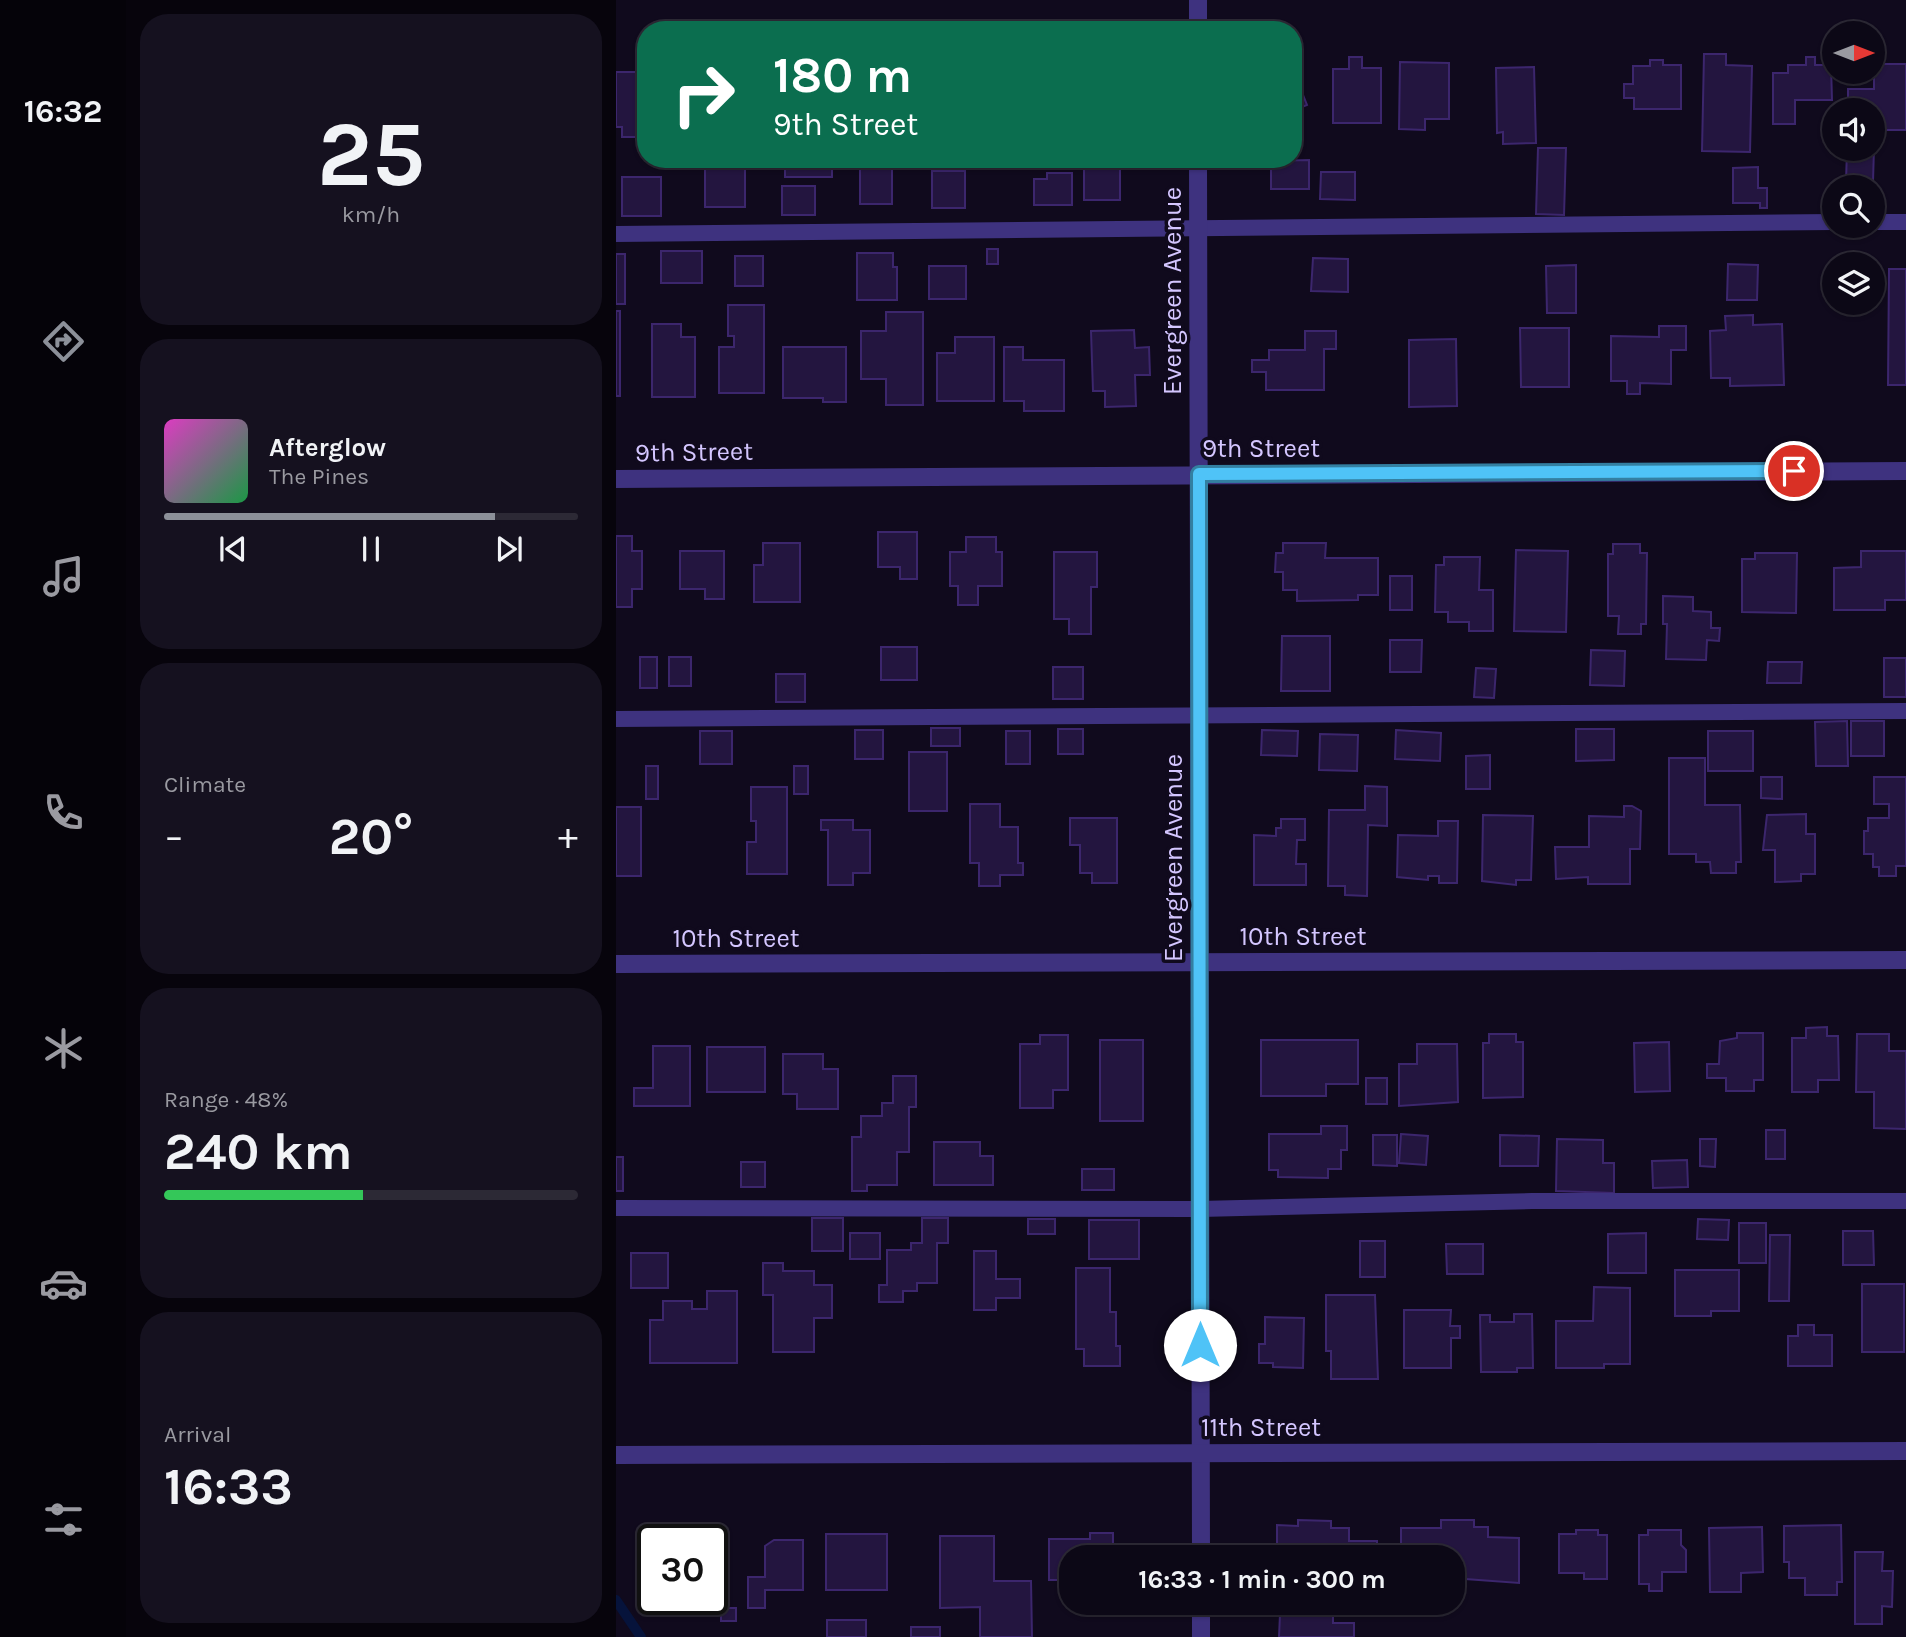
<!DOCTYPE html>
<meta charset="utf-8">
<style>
:root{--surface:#0c0816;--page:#15111f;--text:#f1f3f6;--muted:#9a9aa1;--line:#2c2935;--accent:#8c9099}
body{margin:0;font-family:Karla,sans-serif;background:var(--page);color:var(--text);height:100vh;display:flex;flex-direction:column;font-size:26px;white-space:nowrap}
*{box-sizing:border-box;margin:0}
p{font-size:23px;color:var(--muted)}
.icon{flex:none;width:38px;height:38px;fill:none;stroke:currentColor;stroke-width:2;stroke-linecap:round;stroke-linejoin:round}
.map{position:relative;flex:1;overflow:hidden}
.sheet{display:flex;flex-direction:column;gap:14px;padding:14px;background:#07040c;width:490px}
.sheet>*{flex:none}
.hud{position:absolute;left:21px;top:21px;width:665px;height:147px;border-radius:28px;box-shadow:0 2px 5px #0004,0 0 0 2px var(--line);background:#0b6e4f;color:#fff;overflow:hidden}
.needle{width:46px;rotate:90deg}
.tools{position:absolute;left:1206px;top:21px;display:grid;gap:14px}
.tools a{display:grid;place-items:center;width:63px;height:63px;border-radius:50%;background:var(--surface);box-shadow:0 2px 5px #0004,0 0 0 2px var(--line);font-size:35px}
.speed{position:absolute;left:21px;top:1524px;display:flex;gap:14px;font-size:35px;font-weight:700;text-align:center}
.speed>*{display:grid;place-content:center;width:91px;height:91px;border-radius:50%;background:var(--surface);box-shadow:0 2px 5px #0004,0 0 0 2px var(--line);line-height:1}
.speed .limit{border:4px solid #111;border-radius:10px;background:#fff;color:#111}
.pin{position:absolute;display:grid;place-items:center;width:60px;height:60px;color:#fff;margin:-30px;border:4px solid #fff;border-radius:50%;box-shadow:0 2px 7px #0007}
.me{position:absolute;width:77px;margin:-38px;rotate:0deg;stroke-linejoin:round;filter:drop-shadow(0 0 5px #0008)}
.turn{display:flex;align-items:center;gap:24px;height:147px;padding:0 21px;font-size:32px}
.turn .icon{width:91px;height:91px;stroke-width:2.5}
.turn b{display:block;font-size:49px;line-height:60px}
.big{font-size:52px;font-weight:700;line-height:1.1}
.sheet .card{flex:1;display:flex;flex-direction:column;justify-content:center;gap:10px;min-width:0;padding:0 24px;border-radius:28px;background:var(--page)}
.sheet .dial{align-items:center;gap:0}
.dial b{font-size:91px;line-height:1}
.song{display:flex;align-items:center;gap:21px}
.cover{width:84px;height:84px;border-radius:10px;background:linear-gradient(135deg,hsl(310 70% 55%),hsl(140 70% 35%))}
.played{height:7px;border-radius:4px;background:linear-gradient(90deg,var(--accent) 80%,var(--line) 80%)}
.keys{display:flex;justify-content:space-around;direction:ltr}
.heat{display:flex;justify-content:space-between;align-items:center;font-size:38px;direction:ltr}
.charge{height:10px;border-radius:5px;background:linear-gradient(90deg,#34c759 48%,var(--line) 0)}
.trip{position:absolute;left:443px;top:1545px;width:406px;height:70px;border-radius:28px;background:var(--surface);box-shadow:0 2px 5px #0004,0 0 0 2px var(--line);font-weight:700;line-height:70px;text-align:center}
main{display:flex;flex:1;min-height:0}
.dock{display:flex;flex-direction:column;width:126px;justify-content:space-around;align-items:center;background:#050309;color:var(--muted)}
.dock .icon{width:49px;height:49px}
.dock .selected{color:var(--accent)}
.dock b{font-size:32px;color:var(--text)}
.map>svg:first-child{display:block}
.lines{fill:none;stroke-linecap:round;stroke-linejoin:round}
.stream{stroke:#06133b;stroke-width:10}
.building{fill:#23153f;stroke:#3c266d;stroke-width:2}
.service{stroke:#3e327f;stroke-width:16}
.minor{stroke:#3e327f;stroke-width:18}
.tertiary{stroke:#3e327f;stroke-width:18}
.route-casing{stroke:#337fa1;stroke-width:18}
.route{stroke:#4fc3f7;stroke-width:12}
.labels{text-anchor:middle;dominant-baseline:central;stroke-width:7;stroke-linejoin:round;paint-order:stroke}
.street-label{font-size:26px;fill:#d4c6ff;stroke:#100a1d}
</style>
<main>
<nav class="dock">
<b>16:32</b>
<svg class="icon selected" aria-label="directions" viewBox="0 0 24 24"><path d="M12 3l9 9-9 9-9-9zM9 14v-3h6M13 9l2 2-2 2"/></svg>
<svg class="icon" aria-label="music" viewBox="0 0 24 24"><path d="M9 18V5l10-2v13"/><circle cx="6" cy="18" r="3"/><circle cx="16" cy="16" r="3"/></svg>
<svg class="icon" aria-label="phone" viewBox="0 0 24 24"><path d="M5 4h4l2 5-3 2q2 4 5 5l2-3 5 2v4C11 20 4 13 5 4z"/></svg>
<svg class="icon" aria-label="climate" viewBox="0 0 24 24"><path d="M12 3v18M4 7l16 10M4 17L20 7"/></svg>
<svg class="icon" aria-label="car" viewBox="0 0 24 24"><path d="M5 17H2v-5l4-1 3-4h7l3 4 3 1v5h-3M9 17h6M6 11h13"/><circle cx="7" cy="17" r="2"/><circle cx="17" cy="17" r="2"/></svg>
<svg class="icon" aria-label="filters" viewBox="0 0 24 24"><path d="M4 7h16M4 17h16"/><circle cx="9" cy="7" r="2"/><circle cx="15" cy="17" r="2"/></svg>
</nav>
<section class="sheet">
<div class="card dial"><b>25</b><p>km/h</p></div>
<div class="card">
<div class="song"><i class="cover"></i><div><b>Afterglow</b><p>The Pines</p></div></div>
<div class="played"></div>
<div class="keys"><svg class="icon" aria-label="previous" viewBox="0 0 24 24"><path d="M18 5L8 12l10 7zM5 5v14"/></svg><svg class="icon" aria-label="pause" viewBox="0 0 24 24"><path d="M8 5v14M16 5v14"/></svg><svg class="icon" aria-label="next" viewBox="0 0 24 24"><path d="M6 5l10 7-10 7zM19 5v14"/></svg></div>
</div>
<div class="card"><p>Climate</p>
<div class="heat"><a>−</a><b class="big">20°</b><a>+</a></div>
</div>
<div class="card"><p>Range · 48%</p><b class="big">240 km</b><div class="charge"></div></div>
<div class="card"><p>Arrival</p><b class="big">16:33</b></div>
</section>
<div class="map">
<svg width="1290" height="1637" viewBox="0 0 1290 1637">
<rect width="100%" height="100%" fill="#100a1d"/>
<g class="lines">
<polyline class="stream" points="0,1600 25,1637"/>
</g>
<g class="building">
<polygon points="1088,54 1110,54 1110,65 1136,66 1134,152 1086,151"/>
<polygon points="733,57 746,57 746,68 765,68 765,123 717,123 717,69 733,69"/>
<polygon points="1190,57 1199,57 1199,65 1215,65 1216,100 1179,100 1179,124 1157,124 1157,73 1172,73 1172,65 1190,65"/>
<polygon points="1034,60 1047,60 1047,65 1065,65 1065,109 1018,109 1018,98 1008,98 1008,84 1017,84 1017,66 1034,66"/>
<polygon points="784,62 833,63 833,119 809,119 809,130 783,129"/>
<polygon points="1258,64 1290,64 1290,130 1256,130 1256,110 1232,110 1232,89 1258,89"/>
<polygon points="918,67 920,143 887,144 887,132 881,133 880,68"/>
<polygon points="677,70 691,105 681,109 680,154 677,154"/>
<polygon points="0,72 30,72 30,137 6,137 6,127 0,127"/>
<polygon points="1258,147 1257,182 1230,182 1231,149"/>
<polygon points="922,148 950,148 948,215 920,214"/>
<rect x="169" y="159" width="47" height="18"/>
<rect x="395" y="159" width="30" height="6"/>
<polygon points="693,160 693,189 655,189 655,161"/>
<rect x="89" y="162" width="40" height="45"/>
<rect x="468" y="162" width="36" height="38"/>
<rect x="244" y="165" width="32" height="39"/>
<polygon points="1142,167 1142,188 1151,188 1151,208 1144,208 1144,203 1117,203 1117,168"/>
<rect x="316" y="171" width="33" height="37"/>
<polygon points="705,172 739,172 739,200 704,199"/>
<polygon points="431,173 456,173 456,205 418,205 418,179 431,179"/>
<rect x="6" y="177" width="39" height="39"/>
<rect x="166" y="186" width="33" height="29"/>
<rect x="371" y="249" width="11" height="15"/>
<rect x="45" y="251" width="41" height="32"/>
<polygon points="241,253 277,253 277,267 281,267 281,300 241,300"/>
<rect x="0" y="254" width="9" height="50"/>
<rect x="119" y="256" width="28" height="30"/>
<polygon points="697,258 732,259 732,292 695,291"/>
<polygon points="1112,264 1142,265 1141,300 1111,300"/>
<polygon points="960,265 960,313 931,313 930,266"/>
<rect x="313" y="266" width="37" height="33"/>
<polygon points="1273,269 1290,269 1290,385 1272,385"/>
<polygon points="112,305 148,305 148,393 103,393 103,347 118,347 118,336 112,336"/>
<rect x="0" y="311" width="4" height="85"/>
<polygon points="270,312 307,312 307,405 270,405 270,379 245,379 245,331 270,331"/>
<polygon points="1137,315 1137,325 1166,324 1168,385 1114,386 1114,378 1095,378 1094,331 1110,330 1109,316"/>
<polygon points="36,324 65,324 65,337 79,337 79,397 36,397"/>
<polygon points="1043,326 1070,326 1070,350 1055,350 1055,384 1024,383 1024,394 1011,394 1011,381 995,381 995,336 1043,337"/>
<polygon points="904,328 953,328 953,387 905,387"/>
<polygon points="518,330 519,348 533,347 534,375 519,375 520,406 489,407 489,391 477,391 475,331"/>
<polygon points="689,331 720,331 720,349 708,349 708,390 650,390 650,372 636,372 636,360 653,360 653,350 689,350"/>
<polygon points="339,337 378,337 378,401 321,401 321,353 339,353"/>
<polygon points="840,339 841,406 793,407 793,340"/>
<polygon points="167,347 230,347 230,402 207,402 207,398 167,398"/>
<polygon points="388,347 407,347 407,360 448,360 448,411 408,411 408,401 388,401"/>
<polygon points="262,532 301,532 301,579 284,579 284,567 262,567"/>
<polygon points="0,536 16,536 16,551 26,551 26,589 16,589 16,607 0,607"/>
<polygon points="350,537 380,537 380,552 386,552 386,586 362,586 362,605 342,605 342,586 334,586 334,552 350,552"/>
<polygon points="147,543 184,543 184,602 138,602 138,565 147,565"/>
<polygon points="667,543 710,543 709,558 762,558 762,595 742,595 742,600 681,601 681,590 667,590 667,572 659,572 660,553 667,553"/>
<polygon points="997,544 1024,544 1024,553 1031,553 1030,624 1025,624 1025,634 1002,634 1003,616 992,616 992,554 997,554"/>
<polygon points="900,550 952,551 950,632 898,631"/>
<polygon points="64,551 108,551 108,599 89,599 89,589 64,589"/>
<polygon points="1245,551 1290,551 1290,600 1269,600 1269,610 1218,610 1218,568 1245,567"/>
<polygon points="438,552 481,552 481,587 475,587 475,634 453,634 453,619 438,619"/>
<polygon points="1139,553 1181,553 1180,613 1126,612 1126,559 1139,559"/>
<polygon points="828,557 864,557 863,590 877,590 877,631 853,631 853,622 832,622 832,612 819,612 820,565 828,565"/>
<rect x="774" y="576" width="22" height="34"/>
<polygon points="1047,596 1077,597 1077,611 1095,612 1095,628 1104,628 1103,641 1091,640 1090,660 1050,659 1051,624 1047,624"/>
<polygon points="666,636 714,636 714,691 665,691"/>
<polygon points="774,640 806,640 805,672 774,672"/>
<rect x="265" y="647" width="36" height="33"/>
<polygon points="975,650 1009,651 1008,686 974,685"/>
<rect x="24" y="657" width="17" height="31"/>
<rect x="53" y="657" width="22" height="29"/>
<rect x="1268" y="658" width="22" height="39"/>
<polygon points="1152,662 1186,662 1185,683 1151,683"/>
<rect x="437" y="667" width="30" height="32"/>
<polygon points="860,668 880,669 878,698 858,697"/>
<rect x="160" y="674" width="29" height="28"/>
<polygon points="1231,721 1232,766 1200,766 1199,722"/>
<rect x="1235" y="721" width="33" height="35"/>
<rect x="315" y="728" width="29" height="18"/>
<rect x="442" y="729" width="25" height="25"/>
<polygon points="960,729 998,729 998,760 960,761"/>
<rect x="239" y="730" width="28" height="29"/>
<polygon points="646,730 682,731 681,756 645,755"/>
<polygon points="780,730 825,733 824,761 779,759"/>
<rect x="84" y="731" width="32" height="33"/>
<rect x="390" y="731" width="24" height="33"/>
<rect x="1092" y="731" width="45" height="40"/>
<polygon points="704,734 742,735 741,771 703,770"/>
<rect x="293" y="752" width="38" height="59"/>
<polygon points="874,755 874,789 850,789 850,756"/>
<polygon points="1053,758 1089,758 1089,805 1124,805 1125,862 1120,862 1120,873 1095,873 1094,862 1080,862 1080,854 1053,854"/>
<rect x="30" y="766" width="12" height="33"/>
<rect x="178" y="766" width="14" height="28"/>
<polygon points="1145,777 1166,777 1166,799 1145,798"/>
<polygon points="1258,777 1290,777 1290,866 1280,866 1280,876 1263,876 1263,867 1257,867 1257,854 1248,854 1248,831 1252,831 1252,818 1273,818 1273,804 1258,804"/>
<polygon points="749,786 771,787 771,826 752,825 751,896 729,895 729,886 712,886 713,810 749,810"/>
<polygon points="135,787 171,787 171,874 131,874 131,842 140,842 140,821 135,821"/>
<polygon points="354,804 384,804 384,827 402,827 402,863 407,863 407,875 384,875 384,886 363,886 363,863 354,863"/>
<polygon points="1008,806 1016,806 1025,811 1024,849 1014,849 1014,884 972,884 972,877 940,879 939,847 973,847 973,816 1008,817"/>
<rect x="0" y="807" width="25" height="69"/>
<polygon points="1190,814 1190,834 1199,834 1199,874 1185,874 1185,881 1159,882 1159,850 1147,850 1151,815"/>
<polygon points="867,815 917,816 915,880 900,880 900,885 866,881"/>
<polygon points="454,818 501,818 501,883 476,883 476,873 464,873 464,845 454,845"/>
<polygon points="665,819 689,819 689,840 681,840 680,864 690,864 690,885 638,885 638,835 660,836 660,828 665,828"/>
<polygon points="205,820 237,820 237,830 254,830 254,873 237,873 237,885 212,885 212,830 205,830"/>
<polygon points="822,821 842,821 841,883 823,883 823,876 812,876 812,880 781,877 782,835 822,836"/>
<polygon points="1211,1027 1211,1036 1222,1036 1223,1080 1202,1080 1202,1092 1176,1092 1176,1038 1190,1038 1190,1028"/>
<polygon points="1121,1033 1147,1033 1147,1080 1138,1080 1138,1091 1110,1091 1110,1078 1091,1078 1091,1064 1103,1064 1104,1041 1121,1038"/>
<polygon points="873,1034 900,1034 900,1042 907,1042 907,1097 867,1098 867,1043 873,1043"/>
<polygon points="1241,1034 1273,1034 1273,1051 1290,1051 1290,1129 1258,1128 1258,1092 1240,1092"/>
<polygon points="424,1035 452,1035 452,1090 437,1090 437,1108 404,1108 404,1044 424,1044"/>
<rect x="484" y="1040" width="43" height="81"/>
<polygon points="645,1040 742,1040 742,1084 710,1084 710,1096 645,1096"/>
<polygon points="1053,1042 1054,1091 1019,1092 1018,1043"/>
<polygon points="801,1044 841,1044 842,1102 783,1106 783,1064 801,1064"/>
<polygon points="37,1046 74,1046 74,1106 18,1106 18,1088 37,1088"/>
<rect x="91" y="1047" width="58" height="45"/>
<polygon points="167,1054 207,1054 207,1069 222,1069 222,1109 181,1109 181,1094 167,1094"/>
<polygon points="277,1076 300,1076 300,1107 293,1107 293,1152 281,1152 281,1185 251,1185 251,1191 236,1191 236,1137 245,1137 245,1116 266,1116 266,1103 277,1103"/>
<rect x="750" y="1078" width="21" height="26"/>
<polygon points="705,1126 731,1126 731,1150 725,1150 725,1169 712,1169 712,1178 662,1177 662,1170 653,1170 653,1134 705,1134"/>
<rect x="1150" y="1130" width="19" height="29"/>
<polygon points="785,1134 812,1136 810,1165 783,1163"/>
<polygon points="757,1135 781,1135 781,1166 757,1165"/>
<polygon points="884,1135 923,1136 922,1166 884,1166"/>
<polygon points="941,1139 987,1140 987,1163 998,1163 998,1193 940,1191"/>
<polygon points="1084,1139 1100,1139 1099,1167 1084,1166"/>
<polygon points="318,1142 364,1142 364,1156 377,1156 377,1185 318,1185"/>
<rect x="0" y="1157" width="7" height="34"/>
<polygon points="1071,1160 1072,1187 1037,1188 1036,1161"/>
<rect x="125" y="1162" width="24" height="25"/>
<rect x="466" y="1169" width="32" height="21"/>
<rect x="196" y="1218" width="31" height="33"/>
<polygon points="306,1218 332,1218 332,1243 321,1243 321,1283 301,1283 301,1291 287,1291 287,1302 263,1302 263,1285 271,1285 271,1250 295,1250 295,1243 306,1243"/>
<rect x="412" y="1219" width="27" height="15"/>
<polygon points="1082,1219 1113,1220 1112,1240 1081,1239"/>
<rect x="473" y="1220" width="50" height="39"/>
<rect x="1123" y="1223" width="27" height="40"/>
<polygon points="1227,1231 1257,1231 1258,1265 1227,1265"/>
<rect x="234" y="1233" width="30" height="26"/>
<polygon points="1030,1233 1030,1273 992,1273 992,1234"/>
<polygon points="1154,1235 1174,1235 1173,1301 1153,1301"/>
<rect x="744" y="1241" width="25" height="36"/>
<polygon points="830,1244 867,1244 867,1274 831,1274"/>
<polygon points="358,1251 380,1251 380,1279 404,1279 404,1298 380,1298 380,1310 358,1310"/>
<rect x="15" y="1253" width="37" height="35"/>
<polygon points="147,1263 167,1263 167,1271 198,1271 198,1285 216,1285 216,1318 198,1318 198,1352 157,1352 157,1295 147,1295"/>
<polygon points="460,1268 494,1268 494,1312 500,1312 500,1346 504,1346 504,1366 468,1366 468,1349 460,1349"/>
<polygon points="1059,1270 1123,1270 1123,1311 1095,1311 1095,1316 1059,1316"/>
<rect x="1246" y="1284" width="42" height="68"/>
<polygon points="978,1287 1014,1288 1014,1364 988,1364 988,1368 940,1368 940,1321 977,1321"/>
<polygon points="91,1291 121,1291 121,1363 34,1363 34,1320 47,1320 47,1301 76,1301 76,1309 91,1309"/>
<polygon points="710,1295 759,1295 762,1379 715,1379 715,1351 710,1351"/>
<polygon points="788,1310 835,1310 834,1326 844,1326 844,1338 835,1338 835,1368 788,1368"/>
<polygon points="898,1314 916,1314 917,1368 901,1368 901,1372 865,1372 864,1315 874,1315 874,1322 898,1322"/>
<polygon points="649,1317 688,1318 687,1368 657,1367 657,1363 643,1363 643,1344 649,1344"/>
<polygon points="1182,1325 1198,1325 1198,1335 1216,1335 1216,1366 1172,1366 1172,1336 1182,1336"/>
<polygon points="682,1520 715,1521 715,1528 733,1528 733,1541 761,1541 761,1558 661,1558 661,1525 682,1526"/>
<polygon points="825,1520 858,1520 858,1527 872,1527 872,1537 903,1538 903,1583 836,1578 836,1558 785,1558 785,1528 825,1528"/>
<polygon points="1225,1525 1226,1582 1221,1582 1221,1595 1189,1595 1189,1578 1173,1578 1173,1562 1168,1562 1168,1526"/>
<polygon points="1146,1527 1147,1572 1125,1573 1125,1592 1094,1592 1093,1528"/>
<polygon points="960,1530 982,1530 982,1535 991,1535 991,1579 968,1579 968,1573 943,1573 943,1534 960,1534"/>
<polygon points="1032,1530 1065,1530 1065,1545 1070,1550 1070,1572 1046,1572 1046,1591 1033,1591 1033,1584 1023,1584 1023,1535 1032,1535"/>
<polygon points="474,1533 497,1533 497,1558 455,1558 455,1580 433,1580 433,1539 474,1539"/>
<rect x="210" y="1534" width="61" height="56"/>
<polygon points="324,1536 378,1536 378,1581 415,1581 416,1637 364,1637 364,1607 324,1608"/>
<polygon points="158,1540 187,1540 187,1590 149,1590 149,1608 132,1608 132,1577 149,1577 149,1546"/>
<rect x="96" y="1541" width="16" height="43"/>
<polygon points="1239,1552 1267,1552 1266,1571 1277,1571 1276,1607 1266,1606 1266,1624 1239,1624"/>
<rect x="105" y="1608" width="15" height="13"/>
<polygon points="664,1614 717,1614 717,1623 738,1623 738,1637 663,1637"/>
<rect x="211" y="1620" width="39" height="17"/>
<rect x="295" y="1627" width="29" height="10"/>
</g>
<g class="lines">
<g class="service">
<polyline points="1256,222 1290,222"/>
<polyline points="0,234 1218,222"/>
<polyline points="0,719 1290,711"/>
<polyline points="0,1208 584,1209 916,1201 1290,1201"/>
</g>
<g class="minor">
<polyline points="582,0 582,30"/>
<polyline points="582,159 585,1558"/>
<polyline points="0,964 1290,960"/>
<polyline points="0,1455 1290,1451"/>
<polyline points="585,1603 585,1637"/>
</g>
<polyline class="tertiary" points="0,479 1290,471"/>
</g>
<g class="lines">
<g class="route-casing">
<polyline id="route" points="584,1345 583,474 1178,471"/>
</g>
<use href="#route" class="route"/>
</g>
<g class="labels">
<g class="street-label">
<text transform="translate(556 291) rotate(-90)">Evergreen Avenue</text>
<text x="645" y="448">9th Street</text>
<text transform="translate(78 452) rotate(-1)">9th Street</text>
<text transform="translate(557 858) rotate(-90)">Evergreen Avenue</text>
<text x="687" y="936">10th Street</text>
<text x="120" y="938">10th Street</text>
<text x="645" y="1427">11th Street</text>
</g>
</g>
</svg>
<div class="tools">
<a><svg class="needle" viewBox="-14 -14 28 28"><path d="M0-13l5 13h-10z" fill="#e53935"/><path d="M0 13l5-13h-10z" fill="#9a9aa1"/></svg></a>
<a><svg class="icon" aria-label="sound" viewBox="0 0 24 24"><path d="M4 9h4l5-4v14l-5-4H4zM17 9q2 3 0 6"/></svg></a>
<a><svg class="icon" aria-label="search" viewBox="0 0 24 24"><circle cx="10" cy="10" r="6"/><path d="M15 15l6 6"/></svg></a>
<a><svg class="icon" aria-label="layers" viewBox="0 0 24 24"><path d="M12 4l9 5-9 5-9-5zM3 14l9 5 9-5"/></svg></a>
</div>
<div class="speed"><div class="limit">30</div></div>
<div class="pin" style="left:1178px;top:471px;background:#d93025"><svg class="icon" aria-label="arrive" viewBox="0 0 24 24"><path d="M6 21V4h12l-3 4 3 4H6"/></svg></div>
<svg class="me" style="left:584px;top:1345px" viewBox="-20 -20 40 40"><circle r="19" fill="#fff"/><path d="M0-13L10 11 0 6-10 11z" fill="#4fc3f7"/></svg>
<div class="trip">16:33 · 1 min · 300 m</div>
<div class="hud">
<div class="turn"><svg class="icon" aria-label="right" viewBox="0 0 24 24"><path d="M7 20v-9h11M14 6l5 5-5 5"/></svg><div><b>180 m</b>9th Street</div></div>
</div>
</div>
</main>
